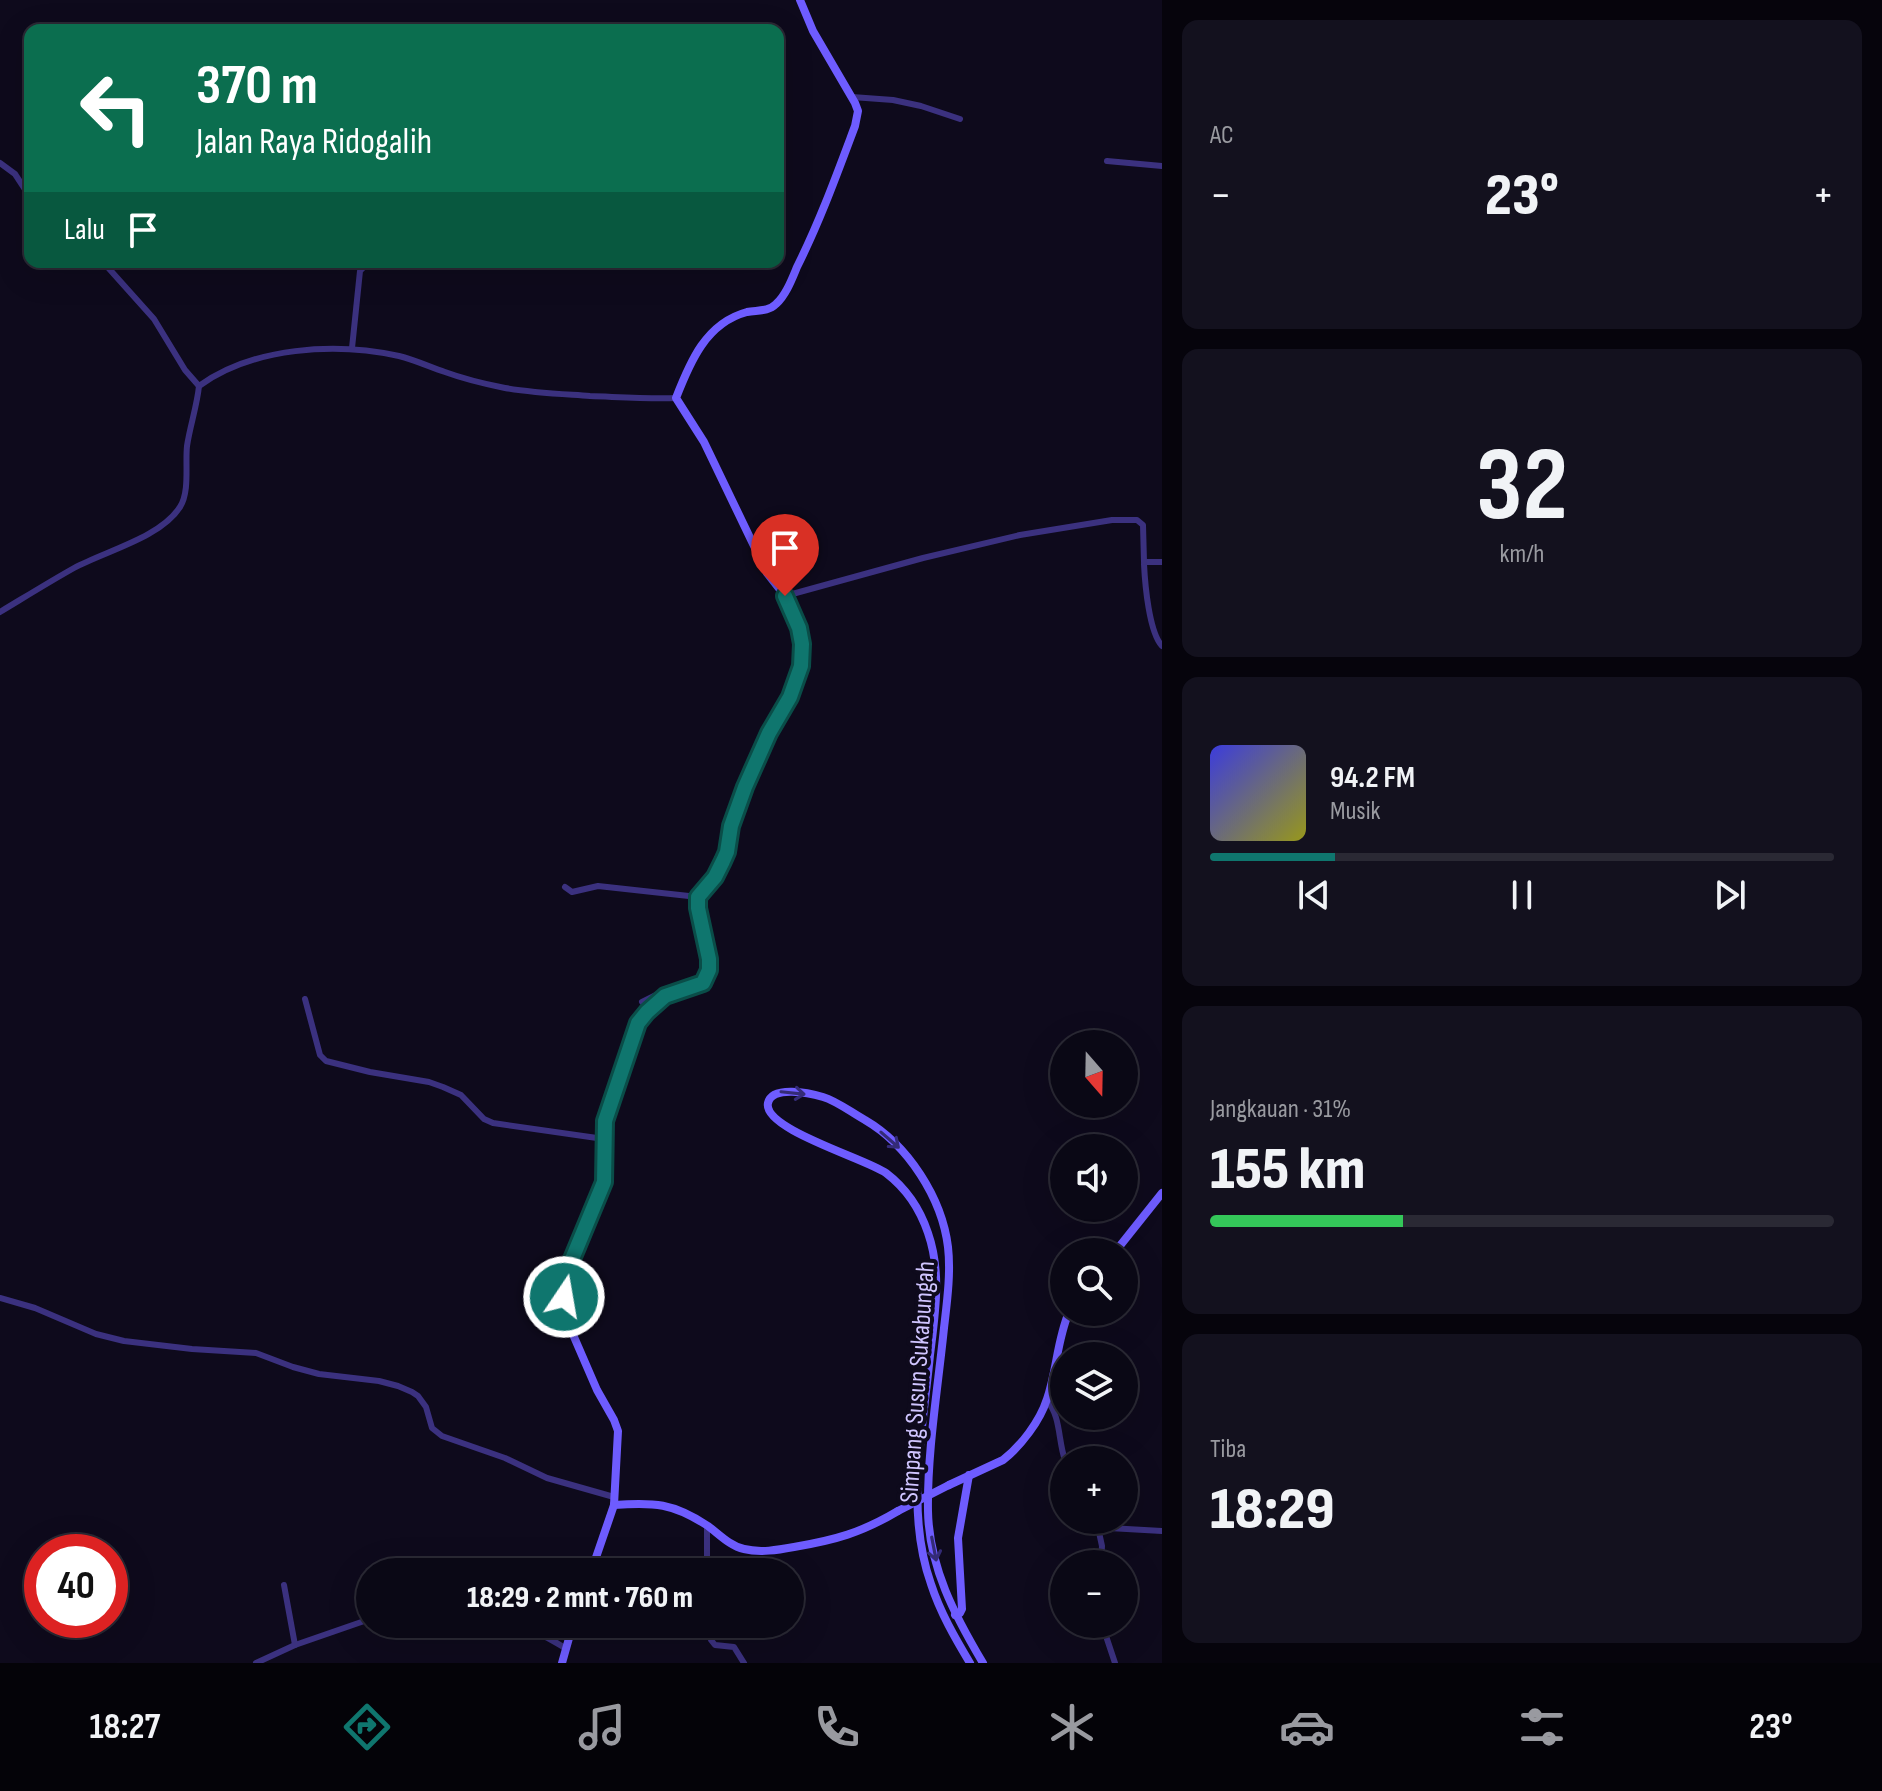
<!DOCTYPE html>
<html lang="id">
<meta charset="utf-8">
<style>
:root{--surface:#0a0815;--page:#13111e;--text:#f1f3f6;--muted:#999aa0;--line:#2a2934;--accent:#0f766e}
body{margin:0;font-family:"Sofia Sans Condensed",sans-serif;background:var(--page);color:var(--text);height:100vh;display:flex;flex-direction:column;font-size:30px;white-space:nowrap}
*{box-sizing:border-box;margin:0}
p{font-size:26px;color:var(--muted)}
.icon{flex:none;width:44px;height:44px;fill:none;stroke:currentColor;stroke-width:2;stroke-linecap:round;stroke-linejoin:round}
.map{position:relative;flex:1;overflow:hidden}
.panel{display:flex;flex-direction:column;gap:20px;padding:20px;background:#06040c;width:720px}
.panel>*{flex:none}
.hud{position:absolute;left:24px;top:24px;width:760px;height:244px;border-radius:16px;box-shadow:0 8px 32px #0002,0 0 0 2px var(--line);background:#0b6e4f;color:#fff;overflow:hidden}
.needle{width:52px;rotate:160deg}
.controls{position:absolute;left:1050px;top:1030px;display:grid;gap:16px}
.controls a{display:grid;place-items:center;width:88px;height:88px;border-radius:50%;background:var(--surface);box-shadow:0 8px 32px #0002,0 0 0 2px var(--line);font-size:40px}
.speed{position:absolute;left:24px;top:1534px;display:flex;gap:16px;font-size:40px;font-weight:700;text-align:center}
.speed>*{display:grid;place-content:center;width:104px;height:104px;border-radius:50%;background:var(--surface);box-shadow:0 8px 32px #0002,0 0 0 2px var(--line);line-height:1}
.speed .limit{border:12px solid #d22;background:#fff;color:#111}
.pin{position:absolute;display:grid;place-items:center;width:68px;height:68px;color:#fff;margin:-82px -34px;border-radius:50% 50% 50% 0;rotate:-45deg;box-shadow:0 0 8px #0007}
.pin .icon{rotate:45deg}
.me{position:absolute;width:88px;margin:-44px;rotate:12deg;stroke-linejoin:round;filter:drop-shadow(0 0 6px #0008)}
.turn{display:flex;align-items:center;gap:28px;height:168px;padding:0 40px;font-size:36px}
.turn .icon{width:104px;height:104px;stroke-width:2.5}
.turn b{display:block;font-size:56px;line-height:68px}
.then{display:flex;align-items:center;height:76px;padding:0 40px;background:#0003;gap:16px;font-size:30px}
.big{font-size:60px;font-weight:800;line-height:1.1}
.panel .card{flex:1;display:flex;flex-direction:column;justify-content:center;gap:12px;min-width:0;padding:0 28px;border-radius:16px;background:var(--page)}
.panel .dial{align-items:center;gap:0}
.dial b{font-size:104px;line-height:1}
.song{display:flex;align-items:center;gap:24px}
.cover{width:96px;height:96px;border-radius:12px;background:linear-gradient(135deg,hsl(240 70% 55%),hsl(60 70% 35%))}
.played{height:8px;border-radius:4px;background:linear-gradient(90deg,var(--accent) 20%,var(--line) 20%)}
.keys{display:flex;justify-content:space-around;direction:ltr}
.heat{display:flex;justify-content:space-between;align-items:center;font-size:44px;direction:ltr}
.charge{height:12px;border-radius:6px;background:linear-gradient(90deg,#34c759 31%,var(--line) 0)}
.trip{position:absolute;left:356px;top:1558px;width:448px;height:80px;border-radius:40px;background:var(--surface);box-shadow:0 8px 32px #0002,0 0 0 2px var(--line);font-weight:800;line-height:80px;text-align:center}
.dock{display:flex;height:128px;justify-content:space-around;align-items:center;background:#040308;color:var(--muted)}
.dock .icon{width:56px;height:56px}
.dock .active{color:var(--accent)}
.dock b{font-size:36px;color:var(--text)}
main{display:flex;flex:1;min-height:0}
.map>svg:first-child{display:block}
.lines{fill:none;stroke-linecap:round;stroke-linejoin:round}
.street{stroke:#3b317f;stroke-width:6}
.secondary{stroke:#6e5cff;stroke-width:8}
.secondary-bridge{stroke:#6e5cff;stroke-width:8}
.oneway{stroke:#342b77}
.route-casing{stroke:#0a4d48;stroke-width:20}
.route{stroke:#0f766e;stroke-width:14}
.labels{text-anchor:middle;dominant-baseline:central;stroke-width:8;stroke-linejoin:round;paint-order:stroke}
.street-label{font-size:26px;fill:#d0c5ff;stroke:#0e0a1c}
</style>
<main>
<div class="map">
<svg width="1162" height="1663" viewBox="0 0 1162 1663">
<rect width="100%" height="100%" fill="#0e0a1c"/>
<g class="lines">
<g class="street">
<polyline points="852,97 893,100 921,106 960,119"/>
<polyline points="1107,161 1162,166"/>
<polyline points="0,163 15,174 30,197"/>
<path d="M103,262L154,319L185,370L199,386C253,347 335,342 399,356C415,360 430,367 445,372C464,379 485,384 505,388C533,393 562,394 590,396C619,397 647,399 676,398"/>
<polyline points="352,348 360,271 369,262"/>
<path d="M1162,562H1146L1144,564C1145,584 1149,632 1162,646"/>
<polyline points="785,596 923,558 1020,535 1112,520 1137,520 1143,525 1144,562"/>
<path d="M0,612C25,597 49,582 74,568C105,551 160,538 180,507C190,491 185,464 187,446C190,426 197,406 199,386"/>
<polyline points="565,887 572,892 598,886 698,897"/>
<polyline points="305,999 320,1055 326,1061 370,1072 429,1082 443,1087 461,1095 484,1119 493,1123 604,1139"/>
<polyline points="642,1002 662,992 668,993"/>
<polyline points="0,1298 35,1308 96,1334 124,1341 192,1349 256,1353 293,1367 319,1374 379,1381 398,1386 412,1392 418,1396 426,1407 432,1428 442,1436 505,1458 547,1478 614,1497"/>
<path d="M1047,1401C1061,1416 1058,1441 1065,1460"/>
<polyline points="1096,1520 1102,1525 1109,1528 1162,1531"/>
<polyline points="1097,1523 1102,1546 1101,1564"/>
<polyline points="707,1572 707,1526"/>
<polyline points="284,1585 295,1645"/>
<path d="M503,1624C527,1626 544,1635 565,1648"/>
<polyline points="709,1624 711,1640 715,1645 734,1647 744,1663"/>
<polyline points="1102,1624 1115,1663"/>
<polyline points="256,1663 295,1645 370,1619"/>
</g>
<g class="secondary">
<polyline points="1115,1252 1162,1193"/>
<path d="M949,1485L1003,1460C1021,1446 1040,1421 1047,1399C1057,1370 1057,1340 1069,1312"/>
<path d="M614,1505C654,1502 673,1503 708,1526C719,1534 730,1546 744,1549C760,1553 778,1550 794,1547C835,1540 861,1533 898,1511"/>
<path d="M591,1572L614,1505L618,1431L614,1420L597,1390L568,1323L564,1297L566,1278L570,1264L604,1182L605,1121L638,1023L647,1012L665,996L695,987L706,979L709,970V959L698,908V897L715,877L723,861L733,818L745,787L769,733L790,697L801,666L802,644L796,617L785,596L767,573L704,442L676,398C690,362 706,323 747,312C757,310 768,312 776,304C786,295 792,279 797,267C820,221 837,174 855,126L858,111L855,103L813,31L800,0"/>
<polyline points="955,1615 960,1613 962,1609 958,1538 969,1475"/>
<polyline points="562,1663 573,1624"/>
<path d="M970,1663C955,1638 940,1612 931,1584C905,1511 923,1430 930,1355C935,1314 942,1273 928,1233C920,1209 907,1189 886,1173C867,1159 762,1129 768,1103C772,1085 810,1093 823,1097C837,1101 852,1113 865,1120C908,1145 942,1198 948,1247C951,1273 947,1302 944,1328C938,1387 927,1453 928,1511C929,1567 955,1616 983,1663"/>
</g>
<polyline class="secondary-bridge" points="898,1511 949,1485"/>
</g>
<defs><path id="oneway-shaft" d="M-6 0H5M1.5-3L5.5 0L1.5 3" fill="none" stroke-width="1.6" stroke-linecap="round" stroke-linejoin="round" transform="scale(2)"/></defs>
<g class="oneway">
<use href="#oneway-shaft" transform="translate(793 1093) rotate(6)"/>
<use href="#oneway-shaft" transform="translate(890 1140) rotate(41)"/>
<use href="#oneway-shaft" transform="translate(934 1549) rotate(79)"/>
</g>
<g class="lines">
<g class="route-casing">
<polyline id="route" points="564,1297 566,1278 570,1264 604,1182 605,1121 638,1023 647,1012 665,996 703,983 709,970 709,959 698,908 698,897 715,877 723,861 727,852 731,826 745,787 769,733 790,697 801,666 802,644 799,628 785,596"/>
</g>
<use href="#route" class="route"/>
</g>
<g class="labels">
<g class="street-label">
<text transform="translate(918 1382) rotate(-86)">Simpang Susun Sukabungah</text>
</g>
</g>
</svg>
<div class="controls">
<a><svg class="needle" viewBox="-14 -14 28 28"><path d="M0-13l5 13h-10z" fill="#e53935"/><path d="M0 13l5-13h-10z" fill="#999aa0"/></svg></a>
<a><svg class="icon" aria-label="sound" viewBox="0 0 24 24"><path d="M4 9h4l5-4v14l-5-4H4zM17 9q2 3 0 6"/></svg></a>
<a><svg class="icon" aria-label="search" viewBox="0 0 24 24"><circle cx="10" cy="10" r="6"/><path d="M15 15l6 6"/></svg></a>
<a><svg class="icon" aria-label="layers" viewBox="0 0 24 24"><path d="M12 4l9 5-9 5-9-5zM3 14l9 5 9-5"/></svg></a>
<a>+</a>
<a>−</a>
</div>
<div class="speed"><div class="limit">40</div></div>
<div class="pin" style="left:785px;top:596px;background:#d93025"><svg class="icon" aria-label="arrive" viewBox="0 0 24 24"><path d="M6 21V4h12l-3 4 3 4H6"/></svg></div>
<svg class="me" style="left:564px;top:1297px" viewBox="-20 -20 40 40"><circle r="17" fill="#0f766e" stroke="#fff" stroke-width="3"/><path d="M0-11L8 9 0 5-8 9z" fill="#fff"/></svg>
<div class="trip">18:29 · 2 mnt · 760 m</div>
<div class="hud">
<div class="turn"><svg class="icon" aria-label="left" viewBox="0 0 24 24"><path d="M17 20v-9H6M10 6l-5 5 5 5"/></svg><div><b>370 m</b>Jalan Raya Ridogalih</div></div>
<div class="then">Lalu<svg class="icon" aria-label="arrive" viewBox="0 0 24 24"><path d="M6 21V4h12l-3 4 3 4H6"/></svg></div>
</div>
</div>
<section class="panel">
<div class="card"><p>AC</p>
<div class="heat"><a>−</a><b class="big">23°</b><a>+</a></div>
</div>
<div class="card dial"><b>32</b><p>km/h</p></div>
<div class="card">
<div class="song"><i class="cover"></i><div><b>94.2 FM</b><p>Musik</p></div></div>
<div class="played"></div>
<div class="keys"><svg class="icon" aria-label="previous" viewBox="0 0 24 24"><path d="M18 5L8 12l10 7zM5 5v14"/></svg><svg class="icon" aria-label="pause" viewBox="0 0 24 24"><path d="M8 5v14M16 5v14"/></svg><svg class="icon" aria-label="next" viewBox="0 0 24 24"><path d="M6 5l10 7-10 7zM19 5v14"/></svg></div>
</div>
<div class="card"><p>Jangkauan · 31%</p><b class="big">155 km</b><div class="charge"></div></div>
<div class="card"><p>Tiba</p><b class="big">18:29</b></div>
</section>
</main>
<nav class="dock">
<b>18:27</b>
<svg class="icon active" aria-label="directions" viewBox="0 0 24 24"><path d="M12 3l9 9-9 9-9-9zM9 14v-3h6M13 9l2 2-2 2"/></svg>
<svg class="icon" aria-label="music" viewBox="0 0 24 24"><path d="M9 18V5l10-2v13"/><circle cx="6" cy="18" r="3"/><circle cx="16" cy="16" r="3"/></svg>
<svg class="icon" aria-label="phone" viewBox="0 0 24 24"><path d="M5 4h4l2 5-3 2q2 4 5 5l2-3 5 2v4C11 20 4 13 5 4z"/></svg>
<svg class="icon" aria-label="climate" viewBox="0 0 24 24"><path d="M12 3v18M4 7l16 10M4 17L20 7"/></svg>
<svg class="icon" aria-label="car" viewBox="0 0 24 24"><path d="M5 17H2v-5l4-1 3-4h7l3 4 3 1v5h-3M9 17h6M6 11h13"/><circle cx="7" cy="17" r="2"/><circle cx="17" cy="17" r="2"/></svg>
<svg class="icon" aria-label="filters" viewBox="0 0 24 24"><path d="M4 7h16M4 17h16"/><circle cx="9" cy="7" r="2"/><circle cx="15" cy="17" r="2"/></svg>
<b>23°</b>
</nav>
